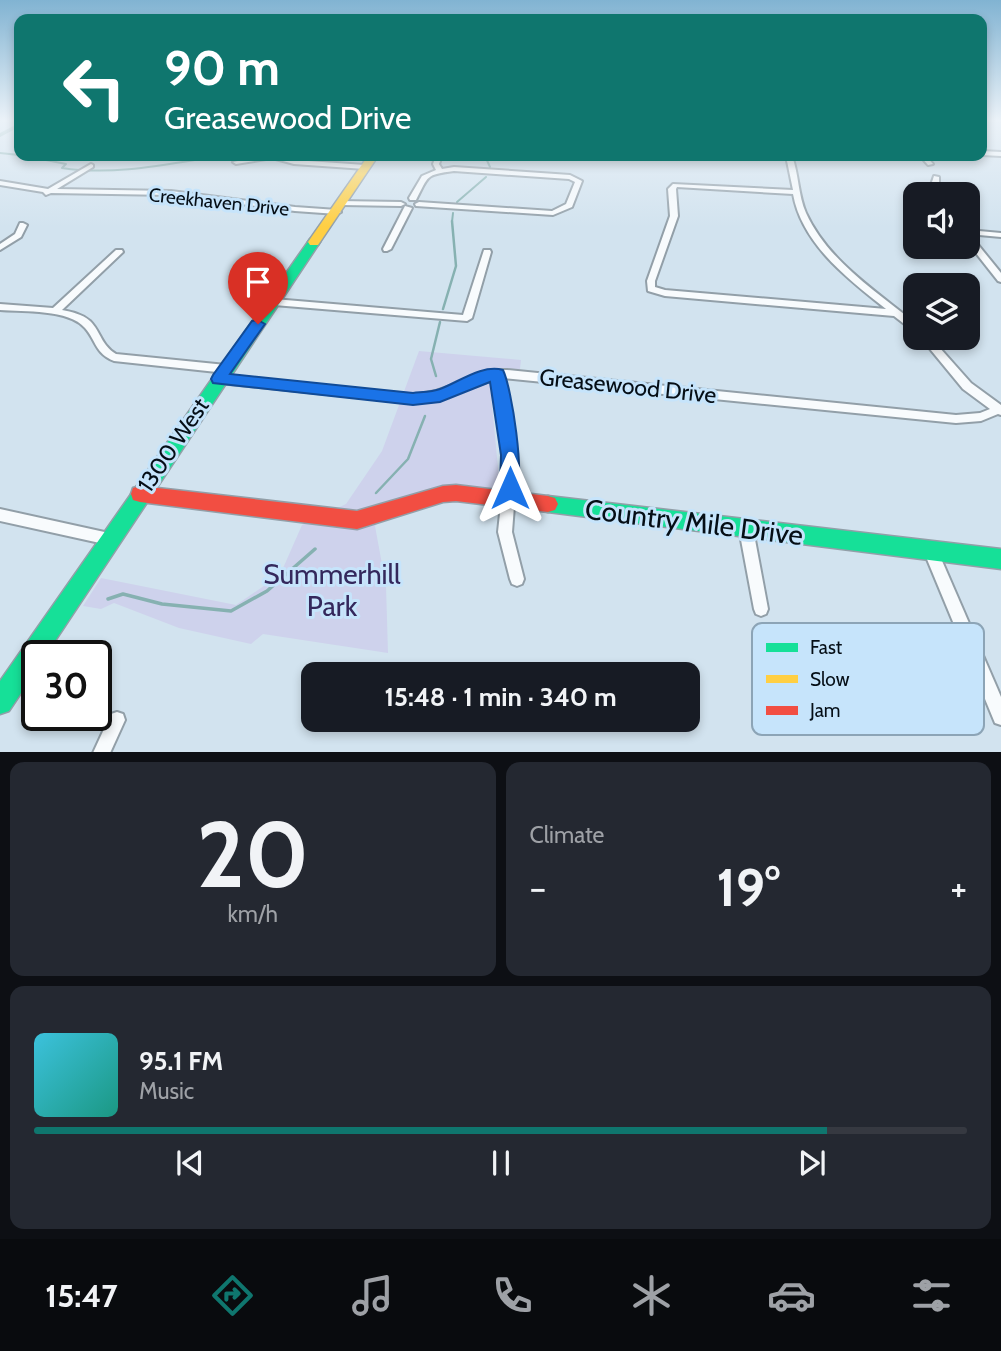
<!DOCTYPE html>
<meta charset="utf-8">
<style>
:root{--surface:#171b24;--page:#242831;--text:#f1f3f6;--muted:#9ea1a6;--line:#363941;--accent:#0f766e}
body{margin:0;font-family:Cabin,sans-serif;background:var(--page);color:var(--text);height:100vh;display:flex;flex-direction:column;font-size:26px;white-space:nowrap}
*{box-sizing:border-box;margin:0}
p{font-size:23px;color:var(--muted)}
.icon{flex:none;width:38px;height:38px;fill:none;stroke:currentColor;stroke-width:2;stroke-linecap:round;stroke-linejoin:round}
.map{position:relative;height:752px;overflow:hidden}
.side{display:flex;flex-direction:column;gap:10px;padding:10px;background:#0d0f14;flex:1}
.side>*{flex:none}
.top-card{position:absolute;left:14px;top:14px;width:973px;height:147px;border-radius:14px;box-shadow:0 4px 10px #0003;background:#0f766e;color:#fff;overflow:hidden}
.controls{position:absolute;left:903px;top:182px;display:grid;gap:14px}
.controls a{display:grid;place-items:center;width:77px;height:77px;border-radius:14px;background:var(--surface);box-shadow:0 4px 10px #0003;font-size:35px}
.speed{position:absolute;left:21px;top:640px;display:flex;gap:14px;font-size:35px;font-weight:700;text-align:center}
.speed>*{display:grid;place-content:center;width:91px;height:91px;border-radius:50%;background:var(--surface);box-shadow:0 4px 10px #0003;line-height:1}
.speed .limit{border:4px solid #111;border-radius:10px;background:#fff;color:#111}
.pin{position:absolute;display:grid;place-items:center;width:60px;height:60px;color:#fff;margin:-72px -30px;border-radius:50% 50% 50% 0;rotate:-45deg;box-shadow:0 0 7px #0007}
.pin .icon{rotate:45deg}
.me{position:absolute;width:77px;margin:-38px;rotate:0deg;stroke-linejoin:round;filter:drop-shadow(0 0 5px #0008)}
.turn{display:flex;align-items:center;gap:24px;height:147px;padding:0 35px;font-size:32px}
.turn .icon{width:91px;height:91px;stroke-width:2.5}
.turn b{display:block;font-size:49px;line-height:60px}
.big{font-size:52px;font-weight:700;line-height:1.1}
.side .widget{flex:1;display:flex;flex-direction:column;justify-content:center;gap:10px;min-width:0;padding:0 24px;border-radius:14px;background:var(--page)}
.side .dial{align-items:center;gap:0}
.dial b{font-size:91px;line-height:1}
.song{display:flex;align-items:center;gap:21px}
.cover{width:84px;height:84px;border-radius:10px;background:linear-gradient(135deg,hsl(190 70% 55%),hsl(170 70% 35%))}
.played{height:7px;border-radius:4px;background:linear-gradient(90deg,var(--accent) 85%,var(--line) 85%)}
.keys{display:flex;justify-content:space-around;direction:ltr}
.heat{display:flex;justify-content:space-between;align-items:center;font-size:38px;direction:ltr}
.side .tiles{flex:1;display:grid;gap:10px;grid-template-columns:1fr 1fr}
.widget:last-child{grid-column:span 2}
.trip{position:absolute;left:301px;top:662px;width:399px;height:70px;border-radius:14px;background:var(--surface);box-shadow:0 4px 10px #0003;font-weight:700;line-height:70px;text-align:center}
.tab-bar{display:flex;height:112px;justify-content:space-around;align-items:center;background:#090b0e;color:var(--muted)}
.tab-bar .icon{width:49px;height:49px}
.tab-bar .selected{color:var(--accent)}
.tab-bar b{font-size:32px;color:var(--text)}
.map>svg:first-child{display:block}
.green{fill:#ced2ec}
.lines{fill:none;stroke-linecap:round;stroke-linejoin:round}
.stream-far2{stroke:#86b1b1;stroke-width:2}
.stream-far1{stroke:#86b1b1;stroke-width:2.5}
.stream{stroke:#86b1b1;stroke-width:3.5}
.canal{fill:#86b1b1;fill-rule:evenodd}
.street-casing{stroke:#929fa8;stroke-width:4}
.fast-casing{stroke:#929fa8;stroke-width:3}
.slow-casing{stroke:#929fa8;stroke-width:3}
.jam-casing{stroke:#929fa8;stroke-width:3}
.street{fill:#f8fbfd;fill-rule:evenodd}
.fast{fill:#16e098;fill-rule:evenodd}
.slow{fill:#ffcf43;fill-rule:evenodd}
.jam{fill:#f24e42;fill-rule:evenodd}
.route{fill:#1a73e8;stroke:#114b97;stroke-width:2}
.labels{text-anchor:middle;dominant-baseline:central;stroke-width:6;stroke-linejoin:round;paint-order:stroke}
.far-street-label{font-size:19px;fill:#050e16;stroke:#c6e4fb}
.street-label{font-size:23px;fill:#050e16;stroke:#c6e4fb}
.near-street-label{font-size:28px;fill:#050e16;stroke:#c6e4fb}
.near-park-label{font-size:28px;fill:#34285c;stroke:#c6e4fb}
.key{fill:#c6e4fb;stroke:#8ca4b6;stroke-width:2}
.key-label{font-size:19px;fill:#050e16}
</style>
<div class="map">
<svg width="1001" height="753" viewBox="0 0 1001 753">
<rect width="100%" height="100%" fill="#d2e3ef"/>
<polygon class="green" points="419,351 521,360 520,369 490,384 500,489 451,484 405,498 375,526 386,586 388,653 263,634 251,644 179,628 114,603 101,609 83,606 101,578 236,605 280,575 302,525 346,504 382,451"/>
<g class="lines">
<g class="stream-far2">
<polyline points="0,153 19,155"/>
<path d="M26,156L66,164L62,168C115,176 168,164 220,156"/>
<polyline points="225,156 243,156"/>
<polyline points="485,156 490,167"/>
<polyline points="457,202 486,177"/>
<polyline points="452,222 453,213"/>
</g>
<g class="stream-far1">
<polyline points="443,309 456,266 452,221"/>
<polyline points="436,376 431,359 440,322"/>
<polyline points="376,493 408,459 425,416"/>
</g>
<polyline class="stream" points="108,599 123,594 162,604 231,611 267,591 315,549"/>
<polygon class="canal" points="19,123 19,127 0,137 0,133"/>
<g class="street-casing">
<g id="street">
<polygon points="982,151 1001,152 1001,156 982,155"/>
<polygon points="262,156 278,156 294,160 365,165 368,167 365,169 294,164 272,158 236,164 233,162"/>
<path d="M436,156H442L439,164L442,169L454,167L570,175L582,181L572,207L553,215L416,206L415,204L419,202L552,211L566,204L575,182L569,179L454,171C425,175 429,175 416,200H410L409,198L422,176L436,170L433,164Z"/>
<path d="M786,156H792C799,175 798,195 806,213C828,261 876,291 915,323V331L912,330L894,316L665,296L648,291L647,281L670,216L668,189L673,184L793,190ZM677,187L793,194C802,244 848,279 886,309L665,290L655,287V281L678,216L676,189Z"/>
<polygon points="920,156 926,156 933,164 928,165"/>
<polygon points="91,164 93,165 93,167 57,189 171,191 295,207 337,210 341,212 337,214 295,211 171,195 51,193 46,195 43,192 0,185 0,181 48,189"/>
<polygon points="934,176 939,177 939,185 943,194 937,194 931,185"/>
<polygon points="339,201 401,202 405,204 401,206 342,205 338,203"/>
<polygon points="405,206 412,208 391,249 387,251 384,251 383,249"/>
<polygon points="20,223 23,223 27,225 21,237 0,250 0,244 15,234"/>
<polygon points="968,230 1001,233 1001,237 968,234"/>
<polygon points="968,236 971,236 1001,273 1001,282 998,281 968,243"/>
<path d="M116,250H122L123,252L62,310C72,312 82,314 90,321C101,332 101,345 116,354L226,365L230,366L231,369L230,372L226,373L114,361C95,353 97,342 85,328C69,309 24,312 0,310V304L53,308Z"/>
<polygon points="484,250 490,250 491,252 472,318 467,321 274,305 269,302 274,299 463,315"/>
<polygon points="921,338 931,338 971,383 1001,405 1001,415 998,414 981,421 956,423 503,378 517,467 512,532 524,579 522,584 517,586 512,584 510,579 498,532 505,467 493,380 437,398 413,403 219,383 214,379 219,375 413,395 436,391 497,370 507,370 956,415 980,413 990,409 963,389"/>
<polygon points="0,509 109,533 114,535 116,539 114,543 109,545 0,521"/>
<polygon points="746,523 751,525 753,529 768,609 766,614 761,616 756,614 754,609 739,529 741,525"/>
<polygon points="931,546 936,547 1001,697 1001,725 995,723 924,552 926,547"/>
<polygon points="117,712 123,714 125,720 110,753 93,753 111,714"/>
</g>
</g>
<g class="fast-casing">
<g id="fast">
<polygon points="314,238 320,242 45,656 37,656 37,669 9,711 0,714 0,681 310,239"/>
<polygon points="548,496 1001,549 1001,569 548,512 541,510 538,504 541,498"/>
</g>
</g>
<g class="slow-casing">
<polygon id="slow" points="368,156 378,156 318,245 310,245 308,242"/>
</g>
<g class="jam-casing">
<polygon id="jam" points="456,485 548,496 555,498 558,504 555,510 548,512 456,501 443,502 357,529 140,502 133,500 131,494 133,488 140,486 357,511 443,486"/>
</g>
<use href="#street" class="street"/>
<use href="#fast" class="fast"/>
<use href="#slow" class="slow"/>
<use href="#jam" class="jam"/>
</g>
<linearGradient id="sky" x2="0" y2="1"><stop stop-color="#81b3d2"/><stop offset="0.53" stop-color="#ebf2f8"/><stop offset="1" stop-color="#ebf2f8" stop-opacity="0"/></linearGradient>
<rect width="1001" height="227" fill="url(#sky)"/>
<path class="route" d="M258,320L265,324L230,374L413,393C422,392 432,392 440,389C459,382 482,364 503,370C512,389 525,476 516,494L510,496L503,494L500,488L501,455L490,382L440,402L413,405L213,383L211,379L213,375L252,321Z"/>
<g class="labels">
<g class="far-street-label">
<text transform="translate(219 202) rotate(6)">Creekhaven Drive</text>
</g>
<g class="street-label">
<text transform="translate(628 386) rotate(6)">Greasewood Drive</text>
<text transform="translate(173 445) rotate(-56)">1300 West</text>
</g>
<g class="near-street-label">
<text transform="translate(694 522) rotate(7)">Country Mile Drive</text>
</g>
<g class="near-park-label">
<text x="332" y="574">Summerhill<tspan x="332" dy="32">Park</tspan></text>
</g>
</g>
<rect x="752" y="623" width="232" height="112" rx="10" class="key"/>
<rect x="766" y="643" width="32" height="9" fill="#16e098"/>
<rect x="766" y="675" width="32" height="8" fill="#ffcf43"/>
<rect x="766" y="706" width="32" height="9" fill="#f24e42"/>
<g class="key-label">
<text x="810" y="654">Fast</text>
<text x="810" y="686">Slow</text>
<text x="810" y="717">Jam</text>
</g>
</svg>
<div class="controls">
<a><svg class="icon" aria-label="sound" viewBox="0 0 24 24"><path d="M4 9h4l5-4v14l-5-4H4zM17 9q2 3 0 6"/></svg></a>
<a><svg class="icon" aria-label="layers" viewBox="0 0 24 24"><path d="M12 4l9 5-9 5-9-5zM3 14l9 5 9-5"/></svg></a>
</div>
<div class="speed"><div class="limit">30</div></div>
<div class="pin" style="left:258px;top:324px;background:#d93025"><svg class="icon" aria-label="arrive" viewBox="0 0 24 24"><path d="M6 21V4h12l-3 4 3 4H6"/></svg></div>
<svg class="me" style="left:510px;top:488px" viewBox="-20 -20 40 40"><path d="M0-17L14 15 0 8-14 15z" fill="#1a73e8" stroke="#fff" stroke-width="4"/></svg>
<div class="trip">15:48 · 1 min · 340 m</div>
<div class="top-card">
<div class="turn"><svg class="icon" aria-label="left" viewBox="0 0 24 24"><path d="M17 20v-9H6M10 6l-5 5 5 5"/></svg><div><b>90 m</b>Greasewood Drive</div></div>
</div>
</div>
<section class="side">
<div class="tiles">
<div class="widget dial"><b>20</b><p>km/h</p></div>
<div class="widget"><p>Climate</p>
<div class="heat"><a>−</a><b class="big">19°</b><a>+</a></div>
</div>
<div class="widget">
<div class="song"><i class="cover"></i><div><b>95.1 FM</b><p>Music</p></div></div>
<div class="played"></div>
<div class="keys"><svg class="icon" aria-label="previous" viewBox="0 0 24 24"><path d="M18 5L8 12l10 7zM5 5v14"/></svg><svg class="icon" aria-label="pause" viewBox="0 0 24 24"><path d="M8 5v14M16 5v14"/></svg><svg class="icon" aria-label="next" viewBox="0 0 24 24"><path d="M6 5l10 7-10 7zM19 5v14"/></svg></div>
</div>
</div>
</section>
<nav class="tab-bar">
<b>15:47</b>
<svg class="icon selected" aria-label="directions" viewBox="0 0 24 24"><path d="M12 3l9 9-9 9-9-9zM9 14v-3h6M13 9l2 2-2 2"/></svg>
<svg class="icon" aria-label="music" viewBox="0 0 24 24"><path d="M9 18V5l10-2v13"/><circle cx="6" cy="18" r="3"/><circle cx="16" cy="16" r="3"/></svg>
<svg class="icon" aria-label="phone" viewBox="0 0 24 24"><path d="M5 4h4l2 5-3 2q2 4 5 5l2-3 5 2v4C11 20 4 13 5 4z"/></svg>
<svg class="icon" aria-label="climate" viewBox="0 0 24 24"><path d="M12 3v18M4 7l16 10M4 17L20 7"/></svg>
<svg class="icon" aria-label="car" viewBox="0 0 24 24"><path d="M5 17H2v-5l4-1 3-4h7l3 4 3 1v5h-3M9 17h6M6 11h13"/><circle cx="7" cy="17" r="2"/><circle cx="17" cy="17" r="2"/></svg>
<svg class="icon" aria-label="filters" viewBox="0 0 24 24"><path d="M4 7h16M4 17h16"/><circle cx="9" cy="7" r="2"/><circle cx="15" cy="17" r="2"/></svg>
</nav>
